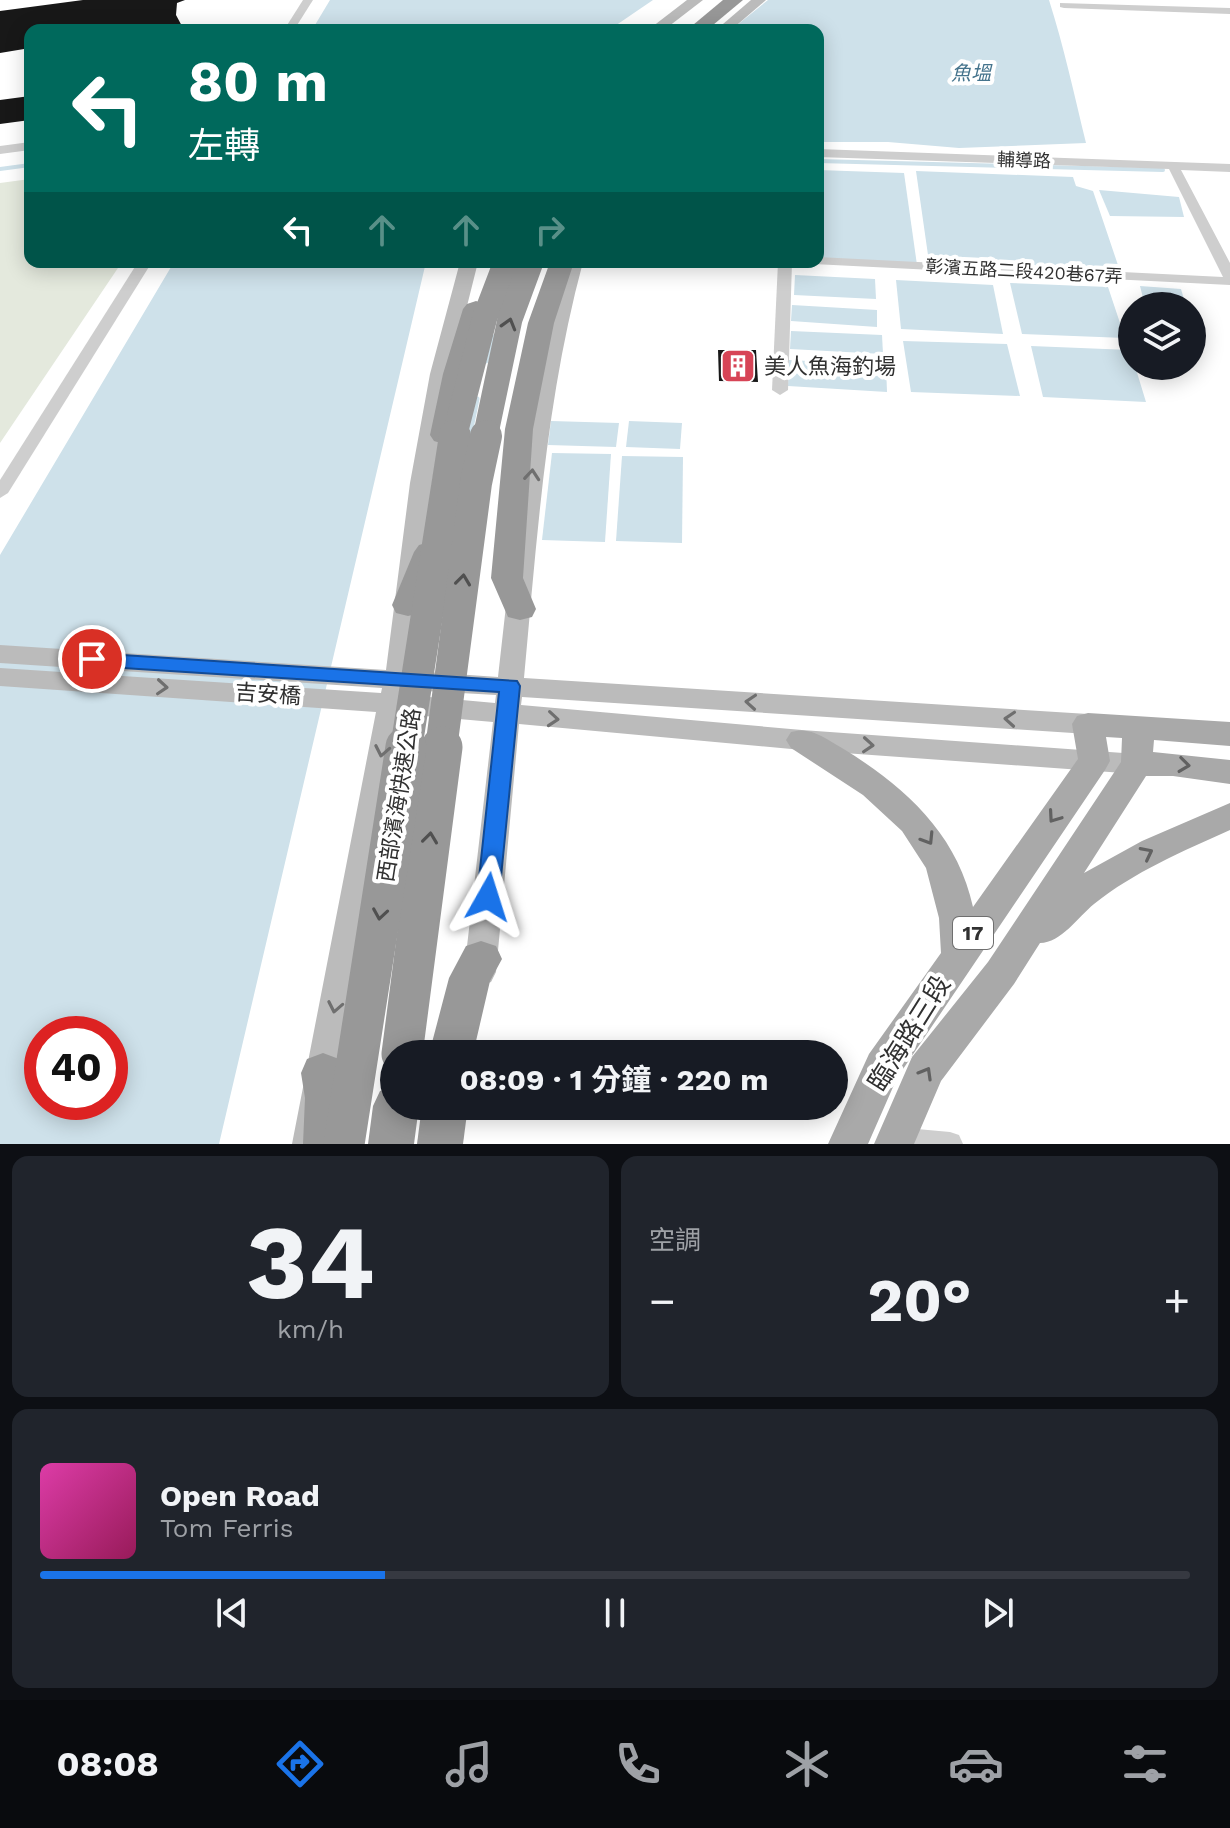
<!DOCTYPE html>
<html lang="zh-TW">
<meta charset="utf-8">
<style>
:root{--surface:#171b24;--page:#20242c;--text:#f1f3f6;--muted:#9ea1a6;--line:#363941;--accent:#1a73e8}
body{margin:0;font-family:"Work Sans","Noto Sans TC",sans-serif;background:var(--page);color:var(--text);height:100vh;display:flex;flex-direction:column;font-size:30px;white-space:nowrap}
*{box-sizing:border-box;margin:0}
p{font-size:26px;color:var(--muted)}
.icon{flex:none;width:44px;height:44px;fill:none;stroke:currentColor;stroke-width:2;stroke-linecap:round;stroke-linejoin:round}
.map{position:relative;height:1144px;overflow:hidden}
.panel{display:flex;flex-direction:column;gap:12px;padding:12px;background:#0d0f14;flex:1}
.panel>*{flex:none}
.banner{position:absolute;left:24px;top:24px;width:800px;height:244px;border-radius:16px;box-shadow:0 4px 20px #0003;background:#00695c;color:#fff;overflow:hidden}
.fabs{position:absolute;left:1118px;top:292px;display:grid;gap:16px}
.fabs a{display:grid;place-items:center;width:88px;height:88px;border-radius:50%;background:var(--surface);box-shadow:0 4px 20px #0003;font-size:40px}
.speed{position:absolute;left:24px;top:1016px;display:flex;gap:16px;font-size:40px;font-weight:700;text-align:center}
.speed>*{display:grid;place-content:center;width:104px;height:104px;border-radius:50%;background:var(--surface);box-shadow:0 4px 20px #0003;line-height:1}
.speed .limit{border:12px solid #d22;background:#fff;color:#111}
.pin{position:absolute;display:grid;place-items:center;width:68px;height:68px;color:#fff;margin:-34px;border:4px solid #fff;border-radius:50%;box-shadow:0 2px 8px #0007}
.me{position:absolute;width:88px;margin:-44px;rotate:6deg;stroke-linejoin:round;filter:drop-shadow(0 0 6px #0008)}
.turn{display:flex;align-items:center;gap:28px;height:168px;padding:0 32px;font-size:36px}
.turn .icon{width:104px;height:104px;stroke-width:2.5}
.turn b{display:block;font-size:56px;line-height:68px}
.lanes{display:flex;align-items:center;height:76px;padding:0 32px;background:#0003;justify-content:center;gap:40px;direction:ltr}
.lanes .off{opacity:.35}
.big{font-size:60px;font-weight:700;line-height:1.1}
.panel .tile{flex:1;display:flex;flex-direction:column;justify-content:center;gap:12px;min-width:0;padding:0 28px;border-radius:16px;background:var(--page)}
.panel .dial{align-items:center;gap:0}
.dial b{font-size:104px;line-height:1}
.song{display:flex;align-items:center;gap:24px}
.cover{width:96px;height:96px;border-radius:12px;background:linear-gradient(135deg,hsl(320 70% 55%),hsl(330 70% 35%))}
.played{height:8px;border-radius:4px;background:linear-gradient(90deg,var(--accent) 30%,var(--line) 30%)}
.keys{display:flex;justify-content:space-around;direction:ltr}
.heat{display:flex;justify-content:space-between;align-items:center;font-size:44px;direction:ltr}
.panel .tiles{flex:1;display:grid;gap:12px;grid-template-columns:1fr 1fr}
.tile:last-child{grid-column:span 2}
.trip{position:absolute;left:380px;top:1040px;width:468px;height:80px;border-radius:40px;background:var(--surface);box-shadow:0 4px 20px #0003;font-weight:700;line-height:80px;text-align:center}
.menu{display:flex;height:128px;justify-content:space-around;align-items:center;background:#090b0e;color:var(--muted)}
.menu .icon{width:56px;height:56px}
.menu .active{color:var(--accent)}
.menu b{font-size:36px;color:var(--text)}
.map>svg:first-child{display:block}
.green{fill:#e4e9dd}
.water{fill:#cee1ea;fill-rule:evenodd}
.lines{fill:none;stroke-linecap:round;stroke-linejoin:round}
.stream-far1{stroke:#cee1ea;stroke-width:4}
.stream{stroke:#cee1ea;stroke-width:5}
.building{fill:#181818}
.street{fill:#cecece;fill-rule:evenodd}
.secondary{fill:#bbb;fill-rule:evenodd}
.primary{fill:#a9a9a9;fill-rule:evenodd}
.highway{fill:#989898;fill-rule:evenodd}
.highway-bridge-far2{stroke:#989898;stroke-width:25}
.highway-bridge-far1{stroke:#989898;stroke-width:32}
.highway-bridge{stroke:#989898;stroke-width:41}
.oneway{stroke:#505050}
.oneway2{stroke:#6f6f6f}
.oneway3{stroke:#616161}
.route{fill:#1a73e8;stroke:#114b97;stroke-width:2}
.labels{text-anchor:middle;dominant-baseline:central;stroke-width:8;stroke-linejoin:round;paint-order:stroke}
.far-street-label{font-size:18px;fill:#313131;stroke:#fff}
.far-water-label{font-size:20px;font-style:italic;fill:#45748d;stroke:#fff}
.shield{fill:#fff;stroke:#6f6f6f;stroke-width:2}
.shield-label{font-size:20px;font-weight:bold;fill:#313131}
.poi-label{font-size:22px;fill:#313131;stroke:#fff;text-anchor:start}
.street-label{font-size:22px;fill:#313131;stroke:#fff}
.near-street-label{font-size:26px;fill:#313131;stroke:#fff}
</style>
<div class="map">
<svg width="1230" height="1144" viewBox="0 0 1230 1144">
<rect width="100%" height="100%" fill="#fff"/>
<polygon class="green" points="30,179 30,262 122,262 0,443 0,183"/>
<g class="water">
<polygon points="330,0 653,0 609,30 312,30"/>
<path d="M768,0H1049C1064,47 1074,94 1086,143L959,148L888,142H818V30H731Z"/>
<polygon points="818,170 904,173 917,265 818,261"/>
<polygon points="916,171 1073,177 1076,186 1093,191 1122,277 930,269"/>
<polygon points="1099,190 1179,197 1184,217 1110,216"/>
<path d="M174,262H426L219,1144H0V555ZM42,1034H110V1102H42Z"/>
<polygon points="795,275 875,279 876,299 794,295"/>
<polygon points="896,280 993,285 1003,334 901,329"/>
<polygon points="1010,283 1108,287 1125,338 1022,334"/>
<polygon points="1140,286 1181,289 1186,306 1145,306"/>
<polygon points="792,305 877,310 877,327 791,321"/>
<polygon points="791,331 882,335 883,354 790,349"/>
<polygon points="903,341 1007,344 1020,396 911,392"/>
<polygon points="1031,346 1130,350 1132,366 1135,366 1146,402 1043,397"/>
<polygon points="789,360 886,365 887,392 788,386"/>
<polygon points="551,421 619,423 616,447 548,445"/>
<polygon points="629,421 682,423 680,449 626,447"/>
<polygon points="552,453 611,454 605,542 542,540"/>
<polygon points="622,456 683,457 682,543 616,541"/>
</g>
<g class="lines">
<g class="stream-far1">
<polyline points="818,161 1163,170"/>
<polyline points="0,169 30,165"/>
</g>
<g class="stream">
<polyline points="486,361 494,337"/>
<polyline points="469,438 477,399"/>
</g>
</g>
<g class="building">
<polygon points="83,0 185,0 177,3 176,15 183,28 30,30 30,48 0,53 0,11"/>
<polygon points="30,96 30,120 0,124 0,100"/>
<polygon points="718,350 756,350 758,382 719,381"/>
</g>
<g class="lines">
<g class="street">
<polygon points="303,0 313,0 294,30 284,30"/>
<polygon points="1060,3 1230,8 1230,14 1064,8 1060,7"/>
<polygon points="30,142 30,150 0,154 0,146"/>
<polygon points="818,149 1230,164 1230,172 1181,170 1230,263 1230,285 813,264 812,262 818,262 818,257 1223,277 1169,169 818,157"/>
<polygon points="138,262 152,262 8,493 0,498 0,480"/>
<polygon points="778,262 792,262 788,390 780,395 772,390"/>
<polygon points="895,1127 950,1132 959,1135 963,1144 884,1144 882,1139 886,1130"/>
</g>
<g class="secondary">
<polygon points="687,0 703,0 664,30 648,30"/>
<polygon points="751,0 766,0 731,30 716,30"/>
<path d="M460,262H478L450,374L432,483L412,671L498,677C514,537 526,398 565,262H583C546,399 537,538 524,678L1088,714L1097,717L1101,724L1097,731L1088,734L522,697L521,705L802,730L1137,754L1147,757L1151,764L1147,771L1137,774L802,750L519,724L496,972L491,982L480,986L469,982L464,972L493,722L402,714L326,1144H292L376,712L0,686V668L381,693L382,688L0,663V645L386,670L410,483L430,374ZM408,690L496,695L495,703L407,695Z"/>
</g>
<path class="primary" d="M1088,713L1230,722V746L1154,740L1153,752L1230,760V784L1173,776H1146L1084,873L1142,841L1230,803V830C1183,851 1134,872 1094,904C1078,917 1061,943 1040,943L1014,984L941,1081L914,1144H874L912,1057L988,962L1121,762L1122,738L1106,737L1110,761L1105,770L897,1078L868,1144H828L869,1054L941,953L939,918L926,868L902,831L863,795L791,748L786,740L791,732C810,726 825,738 842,748C904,786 957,833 973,907L1078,759L1072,724L1077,716Z"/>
<g class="highway">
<polygon points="723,0 743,0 707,30 687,30"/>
<polygon points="550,262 574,262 554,323 533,429 523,578 536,609 532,617 520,620 508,617 491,578 505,429 528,323"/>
<polygon points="476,301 485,304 489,309 471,374 458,435 454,441 444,444 434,441 430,435 443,374 463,309 467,304"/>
<polygon points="430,542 441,545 446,552 424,605 420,613 408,616 396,613 392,605 414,552 419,545"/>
<polygon points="481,941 496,946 502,959 490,981 473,1054 429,1054 449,978 466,946"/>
<path d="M323,1053L339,1059C352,1087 350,1113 349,1144H303L305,1098L301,1073L307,1059Z"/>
<polygon points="394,1086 394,1106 419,1106 414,1144 368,1144 373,1106 380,1091"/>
<polygon points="422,1106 468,1106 463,1144 417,1144"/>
</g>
<g class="highway-bridge-far2">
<polyline points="454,438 485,317 506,262"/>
<polyline points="485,438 510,319 531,262"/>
</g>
<g class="highway-bridge-far1">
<polyline points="406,749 455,436"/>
<polyline points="441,749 476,483 486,436"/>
</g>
<g class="highway-bridge">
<polyline points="402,1054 442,747"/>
<polyline points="344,1144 406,747"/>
</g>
</g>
<defs><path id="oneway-chevron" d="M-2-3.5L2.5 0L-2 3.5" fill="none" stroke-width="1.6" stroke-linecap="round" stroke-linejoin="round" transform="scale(2)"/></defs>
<g class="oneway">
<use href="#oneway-chevron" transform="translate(509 324) rotate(-74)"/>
<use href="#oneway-chevron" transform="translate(463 580) rotate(-83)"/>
<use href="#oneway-chevron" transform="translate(430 838) rotate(-83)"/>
<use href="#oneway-chevron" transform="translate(380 914) rotate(99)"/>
</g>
<g class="oneway2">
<use href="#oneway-chevron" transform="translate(532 475) rotate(-85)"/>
<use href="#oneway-chevron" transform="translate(162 687) rotate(4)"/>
<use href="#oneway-chevron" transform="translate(751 702) rotate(-176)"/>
<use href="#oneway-chevron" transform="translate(553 719) rotate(5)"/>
<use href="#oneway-chevron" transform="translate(1010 719) rotate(-176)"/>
<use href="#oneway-chevron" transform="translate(868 745) rotate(4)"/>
<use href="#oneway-chevron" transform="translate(382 751) rotate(101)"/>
<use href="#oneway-chevron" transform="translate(335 1007) rotate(101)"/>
</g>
<g class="oneway3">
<use href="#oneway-chevron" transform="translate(1184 765) rotate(7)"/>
<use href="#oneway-chevron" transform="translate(1054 817) rotate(125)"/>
<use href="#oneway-chevron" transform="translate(928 839) rotate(58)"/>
<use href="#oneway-chevron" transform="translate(1147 853) rotate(-27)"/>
<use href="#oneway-chevron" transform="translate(926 1073) rotate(-60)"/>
</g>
<polygon class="route" points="92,653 517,681 520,686 499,897 496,903 488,906 480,903 477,897 499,692 92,666 82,659"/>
<defs>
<g id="building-square" transform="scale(1.8)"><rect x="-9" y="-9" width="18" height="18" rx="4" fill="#d74456" stroke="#fff"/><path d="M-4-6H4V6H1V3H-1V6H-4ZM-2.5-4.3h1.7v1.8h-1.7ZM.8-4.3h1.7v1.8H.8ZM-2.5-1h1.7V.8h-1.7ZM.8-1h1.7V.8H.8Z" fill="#fff"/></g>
</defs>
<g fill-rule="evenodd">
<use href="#building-square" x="738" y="366"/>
</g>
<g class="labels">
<g class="far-street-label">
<text transform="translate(1024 160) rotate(2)">輔導路</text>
<text transform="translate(1024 271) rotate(3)">彰濱五路二段420巷67弄</text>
</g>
<g class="far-water-label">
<text x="971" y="73">魚塭</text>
</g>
<rect class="shield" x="953" y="917" width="40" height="32" rx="6"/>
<g class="shield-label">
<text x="973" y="933">17</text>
</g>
<g class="poi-label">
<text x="764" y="366">美人魚海釣場</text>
</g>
<g class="street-label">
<text transform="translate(268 694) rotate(4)">吉安橋</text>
<text transform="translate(399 795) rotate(-81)">西部濱海快速公路</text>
</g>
<g class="near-street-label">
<text transform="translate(909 1033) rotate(-58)">臨海路三段</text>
</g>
</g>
</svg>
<div class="fabs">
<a><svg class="icon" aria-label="layers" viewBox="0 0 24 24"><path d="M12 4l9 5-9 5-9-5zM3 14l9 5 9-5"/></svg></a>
</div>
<div class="speed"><div class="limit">40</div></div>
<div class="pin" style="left:92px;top:659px;background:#d93025"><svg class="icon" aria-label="arrive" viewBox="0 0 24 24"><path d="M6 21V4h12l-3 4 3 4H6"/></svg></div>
<svg class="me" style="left:488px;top:897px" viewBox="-20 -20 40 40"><path d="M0-17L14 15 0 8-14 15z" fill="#1a73e8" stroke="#fff" stroke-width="4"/></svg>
<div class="trip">08:09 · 1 分鐘 · 220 m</div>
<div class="banner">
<div class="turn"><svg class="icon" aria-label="left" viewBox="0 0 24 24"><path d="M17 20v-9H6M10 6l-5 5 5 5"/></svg><div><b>80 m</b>左轉</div></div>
<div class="lanes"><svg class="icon" aria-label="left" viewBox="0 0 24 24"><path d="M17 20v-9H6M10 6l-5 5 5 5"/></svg><svg class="icon off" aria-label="ahead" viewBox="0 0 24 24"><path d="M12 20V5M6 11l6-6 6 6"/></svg><svg class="icon off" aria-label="ahead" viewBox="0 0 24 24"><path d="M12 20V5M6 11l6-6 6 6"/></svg><svg class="icon off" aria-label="right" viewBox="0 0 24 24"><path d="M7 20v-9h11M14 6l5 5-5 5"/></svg></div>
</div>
</div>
<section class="panel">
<div class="tiles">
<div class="tile dial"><b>34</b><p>km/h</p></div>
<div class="tile"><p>空調</p>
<div class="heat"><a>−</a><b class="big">20°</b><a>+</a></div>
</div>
<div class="tile">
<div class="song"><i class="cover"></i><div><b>Open Road</b><p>Tom Ferris</p></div></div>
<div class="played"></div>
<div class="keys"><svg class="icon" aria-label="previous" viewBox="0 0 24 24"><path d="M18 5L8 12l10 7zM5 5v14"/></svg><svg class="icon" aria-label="pause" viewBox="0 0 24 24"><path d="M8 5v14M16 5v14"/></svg><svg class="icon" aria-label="next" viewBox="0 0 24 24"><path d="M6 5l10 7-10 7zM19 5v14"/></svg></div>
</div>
</div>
</section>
<nav class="menu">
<b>08:08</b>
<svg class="icon active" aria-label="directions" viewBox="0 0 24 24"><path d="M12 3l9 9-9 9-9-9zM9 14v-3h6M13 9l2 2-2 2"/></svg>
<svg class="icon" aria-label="music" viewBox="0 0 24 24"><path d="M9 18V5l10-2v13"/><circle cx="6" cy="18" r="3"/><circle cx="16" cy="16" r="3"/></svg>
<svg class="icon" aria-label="phone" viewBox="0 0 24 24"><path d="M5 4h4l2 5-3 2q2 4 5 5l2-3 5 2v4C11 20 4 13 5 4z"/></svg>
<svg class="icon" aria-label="climate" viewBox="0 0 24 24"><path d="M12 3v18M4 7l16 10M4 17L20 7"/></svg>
<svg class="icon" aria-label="car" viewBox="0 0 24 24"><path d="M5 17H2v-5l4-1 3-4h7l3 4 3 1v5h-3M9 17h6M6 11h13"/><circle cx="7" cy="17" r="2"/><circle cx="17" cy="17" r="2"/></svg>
<svg class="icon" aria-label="filters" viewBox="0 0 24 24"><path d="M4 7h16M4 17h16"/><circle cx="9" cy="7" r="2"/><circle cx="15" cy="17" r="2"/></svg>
</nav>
